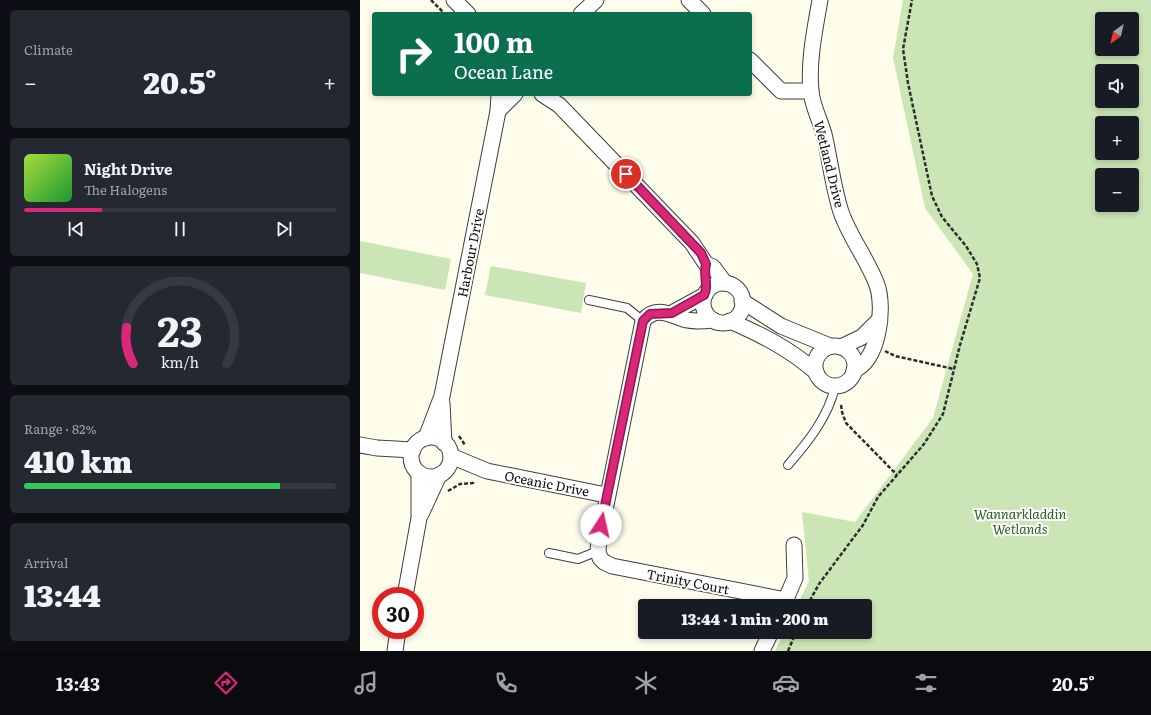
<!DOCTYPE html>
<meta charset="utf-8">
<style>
:root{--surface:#171b24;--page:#242831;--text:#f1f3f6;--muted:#9ea1a6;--line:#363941;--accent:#db2777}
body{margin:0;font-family:Literata,serif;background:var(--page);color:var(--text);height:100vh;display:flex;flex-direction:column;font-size:15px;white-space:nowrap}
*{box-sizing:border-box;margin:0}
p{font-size:13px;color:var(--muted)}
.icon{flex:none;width:22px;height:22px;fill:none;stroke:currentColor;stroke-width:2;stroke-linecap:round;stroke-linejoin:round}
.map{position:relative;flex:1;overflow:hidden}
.side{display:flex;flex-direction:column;gap:10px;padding:10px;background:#0d0f14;width:360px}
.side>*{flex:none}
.hud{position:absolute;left:12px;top:12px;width:380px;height:84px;border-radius:4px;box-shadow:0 2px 6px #0003;background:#0b6e4f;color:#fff;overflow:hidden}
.needle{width:26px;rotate:214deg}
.buttons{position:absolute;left:735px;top:12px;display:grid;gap:8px}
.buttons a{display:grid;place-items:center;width:44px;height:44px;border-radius:4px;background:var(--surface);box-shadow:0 2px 6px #0003;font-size:20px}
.speed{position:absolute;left:12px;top:587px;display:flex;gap:8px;font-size:20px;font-weight:700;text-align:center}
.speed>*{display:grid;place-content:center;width:52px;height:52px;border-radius:50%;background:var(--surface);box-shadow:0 2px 6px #0003;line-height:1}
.speed .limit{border:6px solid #d22;background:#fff;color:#111}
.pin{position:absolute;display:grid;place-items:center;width:34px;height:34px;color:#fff;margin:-17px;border:2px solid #fff;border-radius:50%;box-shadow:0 1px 4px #0007}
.me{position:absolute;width:44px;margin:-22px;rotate:10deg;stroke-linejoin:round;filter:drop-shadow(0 0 3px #0008)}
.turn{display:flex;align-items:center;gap:14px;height:84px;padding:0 16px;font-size:18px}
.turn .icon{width:52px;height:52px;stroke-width:2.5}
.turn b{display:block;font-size:28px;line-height:34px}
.big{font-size:30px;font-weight:800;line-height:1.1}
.side .tile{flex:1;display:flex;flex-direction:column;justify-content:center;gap:6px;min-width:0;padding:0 14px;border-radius:6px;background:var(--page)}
.side .dial{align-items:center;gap:0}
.dial svg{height:104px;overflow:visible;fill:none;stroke:var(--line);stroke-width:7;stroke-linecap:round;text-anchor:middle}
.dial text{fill:var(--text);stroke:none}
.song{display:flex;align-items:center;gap:12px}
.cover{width:48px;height:48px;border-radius:6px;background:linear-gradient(135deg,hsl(80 70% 55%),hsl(130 70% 35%))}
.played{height:4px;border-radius:2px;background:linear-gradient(90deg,var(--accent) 25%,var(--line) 25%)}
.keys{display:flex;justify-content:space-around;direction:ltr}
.heat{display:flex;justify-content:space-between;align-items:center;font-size:22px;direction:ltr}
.charge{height:6px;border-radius:3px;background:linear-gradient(90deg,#34c759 82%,var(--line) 0)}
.trip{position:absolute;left:278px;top:599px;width:234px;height:40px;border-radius:4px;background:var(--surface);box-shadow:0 2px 6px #0003;font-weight:800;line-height:40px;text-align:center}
.tab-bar{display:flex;height:64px;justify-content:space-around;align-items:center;background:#090b0e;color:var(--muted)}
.tab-bar .icon{width:28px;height:28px}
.tab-bar .selected{color:var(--accent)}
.tab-bar b{font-size:18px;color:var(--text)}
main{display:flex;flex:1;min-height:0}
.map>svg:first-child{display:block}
.green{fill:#cbe5b7;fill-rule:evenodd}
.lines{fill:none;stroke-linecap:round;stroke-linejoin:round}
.lane-casing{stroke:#3e3e3e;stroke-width:10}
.street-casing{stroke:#3e3e3e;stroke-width:17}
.path{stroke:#2d2d2d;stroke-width:2.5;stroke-dasharray:4 2;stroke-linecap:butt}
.lane{stroke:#fff;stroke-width:8}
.street{stroke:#fff;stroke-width:15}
.route-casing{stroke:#8e194d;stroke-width:10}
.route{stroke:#db2777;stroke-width:7}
.labels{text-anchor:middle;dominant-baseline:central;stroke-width:4;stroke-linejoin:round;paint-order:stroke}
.street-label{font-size:13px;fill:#0b0b0b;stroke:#fff}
.park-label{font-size:13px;font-style:italic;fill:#285d21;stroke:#fff}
</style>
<main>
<section class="side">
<div class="tile"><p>Climate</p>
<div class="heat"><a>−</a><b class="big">20.5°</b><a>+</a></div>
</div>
<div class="tile">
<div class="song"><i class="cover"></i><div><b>Night Drive</b><p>The Halogens</p></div></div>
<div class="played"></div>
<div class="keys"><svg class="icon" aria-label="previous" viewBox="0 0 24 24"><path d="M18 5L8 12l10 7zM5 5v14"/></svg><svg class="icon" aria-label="pause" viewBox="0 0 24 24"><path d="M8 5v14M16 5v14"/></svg><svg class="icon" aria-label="next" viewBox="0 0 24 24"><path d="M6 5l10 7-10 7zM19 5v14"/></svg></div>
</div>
<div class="tile dial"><svg viewBox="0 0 100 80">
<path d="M14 69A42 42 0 1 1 86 69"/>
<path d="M14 69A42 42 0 0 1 9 41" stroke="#db2777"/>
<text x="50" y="56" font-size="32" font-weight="700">23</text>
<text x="50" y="72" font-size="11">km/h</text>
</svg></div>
<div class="tile"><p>Range · 82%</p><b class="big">410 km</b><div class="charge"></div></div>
<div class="tile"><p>Arrival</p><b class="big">13:44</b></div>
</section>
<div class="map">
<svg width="791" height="651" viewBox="0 0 791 651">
<rect width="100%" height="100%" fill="#fefceb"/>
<g class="green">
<path d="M543,0H791V651H415L424,632H505V606H437L449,581L442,512L495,522L573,418L613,274L565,208L533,58ZM742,19H772V49H742ZM742,71H772V101H742ZM742,123H772V153H742ZM742,175H772V205H742Z"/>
<polygon points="0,241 91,259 85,290 0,273"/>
<polygon points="131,266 226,283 221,313 125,295"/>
</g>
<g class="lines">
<g class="lane-casing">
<g id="lane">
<polyline points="229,300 267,308 283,321"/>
<path d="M428,465C448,442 469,416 475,386"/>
<polyline points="189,553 218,559 238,551"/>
</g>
</g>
<g class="street-casing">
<g id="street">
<polyline points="94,0 108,14"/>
<polyline points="329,0 343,14"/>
<path d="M460,0C455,29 448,61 451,91C452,105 460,120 464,134C470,160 473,187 481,212C490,238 508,260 517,285C525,308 519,360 494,370"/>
<polyline points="221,14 236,0"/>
<polyline points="390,60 421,91 451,91"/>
<polyline points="182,94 199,105 332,243 346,264 353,267 365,283"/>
<polyline points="138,111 155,94"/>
<circle cx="363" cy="303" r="20"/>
<polyline points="382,301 421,326 470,346"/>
<polyline points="312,313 345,295"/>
<path d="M353,320C344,321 336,322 327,320C312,316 296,304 283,321L239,540L238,551L240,558L244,562L252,566L426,600"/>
<path d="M370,321C402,335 430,349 456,372"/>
<circle cx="475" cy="366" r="20"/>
<polyline points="481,347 502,337 518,321"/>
<polyline points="82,403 84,443"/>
<circle cx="71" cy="457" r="20"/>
<polyline points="66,438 82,396 138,111 139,94"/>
<polyline points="0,445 17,448 53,450"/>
<polyline points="91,456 127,471 246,495"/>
<polyline points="61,514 79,475"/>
<polyline points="45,596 59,518 59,473"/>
<polyline points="423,606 435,578 434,545"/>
<polyline points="35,651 38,630"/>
<polyline points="402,651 411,632"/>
</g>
</g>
<g class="path">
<polyline points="71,0 85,14"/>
<polyline points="525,351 535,356 594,369"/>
<polyline points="481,405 482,412 486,423 537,475"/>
<polyline points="99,436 105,445"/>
<polyline points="88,491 100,484 113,483 114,481"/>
<polyline points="447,606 459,584 503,525 518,497 564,444 583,414 600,345 620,278 617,264 606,246 582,217 572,196 548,83 543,49 552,0"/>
<polyline points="55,623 59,603"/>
<polyline points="428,651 436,632"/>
</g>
<use href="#lane" class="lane"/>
<use href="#street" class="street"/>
</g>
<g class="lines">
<g class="route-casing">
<path id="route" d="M241,525L283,321L290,314L312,313L344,295C349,287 343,274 346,264L341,253L266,174"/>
</g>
<use href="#route" class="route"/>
</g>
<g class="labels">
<g class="street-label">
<text transform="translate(470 164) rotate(76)">Wetland Drive</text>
<text transform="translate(110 253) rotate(-79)">Harbour Drive</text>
<text transform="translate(187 483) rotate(11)">Oceanic Drive</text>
<text transform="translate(328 581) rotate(11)">Trinity Court</text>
</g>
<g class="park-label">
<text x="660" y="513">Wannarkladdin<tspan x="660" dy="15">Wetlands</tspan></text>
</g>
</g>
</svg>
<div class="buttons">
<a><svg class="needle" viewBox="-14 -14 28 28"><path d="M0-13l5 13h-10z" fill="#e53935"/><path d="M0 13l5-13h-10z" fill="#9ea1a6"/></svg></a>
<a><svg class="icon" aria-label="sound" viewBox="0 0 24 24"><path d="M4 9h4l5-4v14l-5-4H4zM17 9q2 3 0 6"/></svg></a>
<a>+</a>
<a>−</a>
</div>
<div class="speed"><div class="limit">30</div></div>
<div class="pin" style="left:266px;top:174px;background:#d93025"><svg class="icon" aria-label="arrive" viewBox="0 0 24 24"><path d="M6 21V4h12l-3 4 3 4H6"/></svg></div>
<svg class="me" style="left:241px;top:525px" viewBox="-20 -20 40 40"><circle r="19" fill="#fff"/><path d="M0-13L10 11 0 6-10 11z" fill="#db2777"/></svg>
<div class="trip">13:44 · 1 min · 200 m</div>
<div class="hud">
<div class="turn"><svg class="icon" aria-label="right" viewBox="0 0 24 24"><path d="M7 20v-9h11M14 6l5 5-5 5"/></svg><div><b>100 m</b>Ocean Lane</div></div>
</div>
</div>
</main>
<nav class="tab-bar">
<b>13:43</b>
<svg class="icon selected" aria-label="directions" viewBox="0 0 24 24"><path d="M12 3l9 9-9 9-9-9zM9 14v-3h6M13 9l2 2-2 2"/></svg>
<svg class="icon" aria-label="music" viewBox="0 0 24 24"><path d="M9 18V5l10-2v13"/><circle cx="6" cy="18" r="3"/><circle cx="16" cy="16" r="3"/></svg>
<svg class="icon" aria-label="phone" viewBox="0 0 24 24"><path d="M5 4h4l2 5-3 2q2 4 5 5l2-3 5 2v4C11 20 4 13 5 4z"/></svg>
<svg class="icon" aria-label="climate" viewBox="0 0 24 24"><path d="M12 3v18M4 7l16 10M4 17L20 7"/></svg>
<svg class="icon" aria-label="car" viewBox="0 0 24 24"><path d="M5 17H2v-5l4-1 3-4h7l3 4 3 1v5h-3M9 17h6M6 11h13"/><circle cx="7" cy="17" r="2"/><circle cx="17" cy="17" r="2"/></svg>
<svg class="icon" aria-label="filters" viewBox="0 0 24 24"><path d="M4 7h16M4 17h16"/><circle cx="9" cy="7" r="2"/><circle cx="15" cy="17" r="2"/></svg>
<b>20.5°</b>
</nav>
